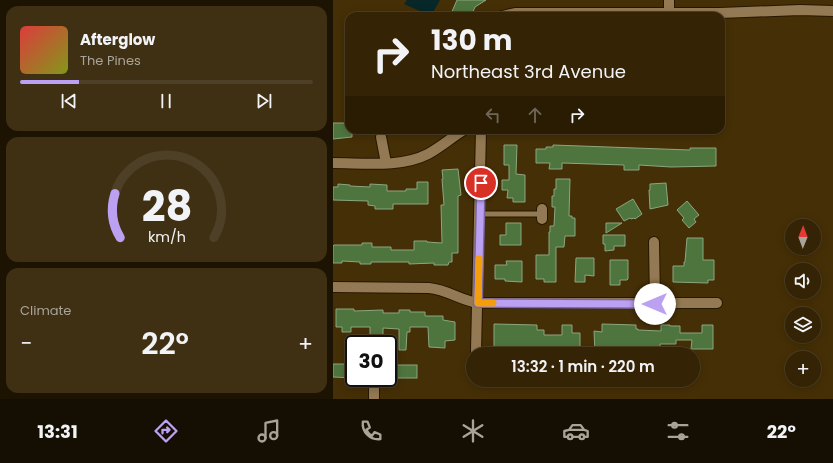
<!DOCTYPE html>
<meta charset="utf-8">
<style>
:root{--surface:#342304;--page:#3f2f13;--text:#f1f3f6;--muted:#a9a49a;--line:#4e4026;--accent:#bca0f2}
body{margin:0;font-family:Poppins,sans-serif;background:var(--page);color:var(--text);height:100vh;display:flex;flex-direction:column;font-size:15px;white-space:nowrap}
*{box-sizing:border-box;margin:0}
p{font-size:13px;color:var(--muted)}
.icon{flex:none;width:22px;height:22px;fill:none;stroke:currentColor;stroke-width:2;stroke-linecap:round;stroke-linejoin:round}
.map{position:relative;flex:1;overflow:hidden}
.details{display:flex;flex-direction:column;gap:6px;padding:6px;background:#1d1302;width:333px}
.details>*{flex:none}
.top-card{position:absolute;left:12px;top:12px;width:380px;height:122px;border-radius:12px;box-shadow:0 2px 10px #0003,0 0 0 1px var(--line);background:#342304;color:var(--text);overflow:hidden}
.needle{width:26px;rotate:1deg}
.buttons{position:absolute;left:452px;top:219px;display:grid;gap:8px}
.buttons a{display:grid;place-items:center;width:36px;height:36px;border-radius:50%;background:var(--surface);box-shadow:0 2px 10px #0003,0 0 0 1px var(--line);font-size:20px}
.speed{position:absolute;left:12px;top:335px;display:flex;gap:8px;font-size:20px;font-weight:700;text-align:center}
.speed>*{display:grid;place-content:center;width:52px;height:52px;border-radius:50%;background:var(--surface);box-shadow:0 2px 10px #0003,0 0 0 1px var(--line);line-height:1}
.speed .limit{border:2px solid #111;border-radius:6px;background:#fff;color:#111}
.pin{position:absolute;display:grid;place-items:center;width:34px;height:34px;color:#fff;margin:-17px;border:2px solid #fff;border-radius:50%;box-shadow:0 1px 4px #0007}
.me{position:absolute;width:44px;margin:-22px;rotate:270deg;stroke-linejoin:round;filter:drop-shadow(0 0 3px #0008)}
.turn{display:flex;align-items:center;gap:14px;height:84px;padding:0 20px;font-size:18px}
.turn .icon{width:52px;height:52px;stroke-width:2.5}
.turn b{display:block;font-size:28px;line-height:34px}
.lanes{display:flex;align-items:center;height:38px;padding:0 20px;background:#0003;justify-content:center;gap:20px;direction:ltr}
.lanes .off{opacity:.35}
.big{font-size:30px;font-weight:600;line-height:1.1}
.details .card{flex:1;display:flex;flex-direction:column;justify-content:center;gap:6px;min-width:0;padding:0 14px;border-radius:12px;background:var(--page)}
.details .dial{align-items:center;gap:0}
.dial svg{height:104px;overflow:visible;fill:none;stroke:var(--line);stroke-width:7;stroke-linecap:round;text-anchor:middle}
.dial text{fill:var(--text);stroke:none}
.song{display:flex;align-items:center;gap:12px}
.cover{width:48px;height:48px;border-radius:6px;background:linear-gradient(135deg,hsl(0 70% 55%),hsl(70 70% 35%))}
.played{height:4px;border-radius:2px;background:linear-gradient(90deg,var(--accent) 20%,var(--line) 20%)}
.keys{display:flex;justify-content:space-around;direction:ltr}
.heat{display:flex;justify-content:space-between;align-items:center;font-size:22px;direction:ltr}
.trip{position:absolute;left:133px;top:347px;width:234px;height:40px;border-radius:20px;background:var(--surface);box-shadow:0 2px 10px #0003,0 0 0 1px var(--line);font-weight:600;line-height:40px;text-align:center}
.tabs{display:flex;height:64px;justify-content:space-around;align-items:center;background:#150e02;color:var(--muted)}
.tabs .icon{width:28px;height:28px}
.tabs .on{color:var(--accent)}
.tabs b{font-size:18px;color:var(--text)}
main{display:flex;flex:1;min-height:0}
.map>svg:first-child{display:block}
.water{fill:#072728}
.building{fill:#4f753f;stroke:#8ba680}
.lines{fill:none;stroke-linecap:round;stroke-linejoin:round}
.lane-casing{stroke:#281700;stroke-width:7}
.street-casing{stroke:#281700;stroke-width:12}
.lane{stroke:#947a54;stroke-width:5}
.street{stroke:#947a54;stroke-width:10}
.route-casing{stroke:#7a689d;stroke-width:10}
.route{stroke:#bca0f2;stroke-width:7}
.slow{stroke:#f59e0b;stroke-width:7}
</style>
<main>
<section class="details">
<div class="card">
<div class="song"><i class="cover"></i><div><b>Afterglow</b><p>The Pines</p></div></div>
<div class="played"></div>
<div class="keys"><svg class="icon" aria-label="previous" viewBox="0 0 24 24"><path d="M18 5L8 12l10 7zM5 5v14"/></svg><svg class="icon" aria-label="pause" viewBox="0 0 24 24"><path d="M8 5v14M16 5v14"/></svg><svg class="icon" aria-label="next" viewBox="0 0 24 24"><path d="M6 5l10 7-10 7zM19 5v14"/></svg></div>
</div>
<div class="card dial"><svg viewBox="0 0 100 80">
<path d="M14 69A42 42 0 1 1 86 69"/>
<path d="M14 69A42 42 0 0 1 10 35" stroke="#bca0f2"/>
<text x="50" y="56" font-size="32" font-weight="700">28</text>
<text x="50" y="72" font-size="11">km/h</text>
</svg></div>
<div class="card"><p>Climate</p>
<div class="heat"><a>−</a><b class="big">22°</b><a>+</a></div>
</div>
</section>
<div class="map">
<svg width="500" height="399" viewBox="0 0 500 399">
<rect width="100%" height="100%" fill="#452f06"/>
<polygon class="water" points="74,0 107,0 98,16 71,4"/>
<g class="building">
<polygon points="124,0 153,0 142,7 138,16 117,16"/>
<polygon points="0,123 16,123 16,130 19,130 19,137 0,139"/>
<polygon points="171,145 184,145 183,174 192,175 192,202 180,202 180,198 174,198 175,190 169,190 169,180 176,180 176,165 171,165"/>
<polygon points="220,145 357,150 357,148 383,148 383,166 338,167 306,165 306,170 291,170 291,165 229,163 229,169 216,169 217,163 203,163 203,149 213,149 213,147 220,147"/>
<polygon points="125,169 128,195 125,196 125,253 119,253 119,262 116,262 115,265 101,265 101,263 76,264 76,262 38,262 38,264 27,264 27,262 9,261 9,263 0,263 0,246 1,245 29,245 29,243 39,243 39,247 58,247 58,250 81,250 81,241 94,241 94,242 109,243 108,205 111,205 109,179 110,179 109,170"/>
<polygon points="223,179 237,179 236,216 239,216 239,218 242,218 242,236 232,236 231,247 223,247 223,282 211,282 211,279 203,279 203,255 216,255 216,232 217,232 217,226 221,226 222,207 219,207 219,196 221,196 221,189 223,189"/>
<polygon points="84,182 95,182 95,204 60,204 60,209 42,209 42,206 35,205 35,201 0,200 0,187 5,187 5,184 17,185 17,186 37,187 37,184 54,185 54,191 73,191 73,189 84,189"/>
<polygon points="333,183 335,205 317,209 316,190 317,190 317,184"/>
<polygon points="300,199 309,214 302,219 301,218 298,219 297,218 291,221 283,209"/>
<polygon points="354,201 366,215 361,219 363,222 356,228 349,220 351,218 344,210"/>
<polygon points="173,223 188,223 188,245 167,245 167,235 173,235"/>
<polygon points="273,223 289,223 273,233"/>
<polygon points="270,235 292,235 292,246 281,246 281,250 272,251 272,244 270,244"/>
<polygon points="354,238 370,238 370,260 381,260 381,280 375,280 375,283 340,282 340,266 351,266 351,262 352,262"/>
<polygon points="243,258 261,258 261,276 252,275 252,282 242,282"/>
<polygon points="277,260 295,260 295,279 294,280 287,280 287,285 277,285"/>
<polygon points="173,261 189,261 189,282 172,281 172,279 162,279 162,265 174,265"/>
<polygon points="3,309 21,309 21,311 50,310 50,313 66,313 66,310 77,310 77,312 92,312 92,316 110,316 110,320 122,322 122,340 112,341 112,348 96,347 95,327 77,327 77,332 74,332 73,350 66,350 66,329 50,328 50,335 37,335 37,327 18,327 18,332 9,332 9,327 3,327"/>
<polygon points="161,324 204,325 204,330 211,330 211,335 229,335 229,325 239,325 239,333 247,333 247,348 198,347 198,350 190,350 190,348 161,348"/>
<polygon points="269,324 303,325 303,329 305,329 305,330 328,331 328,325 337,325 337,326 347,326 347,333 369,333 369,325 380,325 380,349 358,349 359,340 343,340 343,344 327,344 327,351 293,350 293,348 273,348 273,354 262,353 261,331 269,332"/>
<polygon points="0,364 21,364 21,378 0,377"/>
<rect x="56" y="365" width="28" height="13"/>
</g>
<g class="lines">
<g class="lane-casing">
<polyline id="lane" points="147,214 209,214"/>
</g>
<g class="street-casing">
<g id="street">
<polyline points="336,13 336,0"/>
<polyline points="169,16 182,13 387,13 467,10 500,11"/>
<polyline points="48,137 53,163"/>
<path d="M0,163C30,163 68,168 95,154C108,147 119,137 131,130"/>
<polyline points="209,209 209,219"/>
<polyline points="321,242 322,303"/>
<path d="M0,287L96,288C115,290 127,300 145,303H384"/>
<polyline points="143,351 148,130"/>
<polyline points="41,399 41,378"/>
</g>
</g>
<use href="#lane" class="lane"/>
<use href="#street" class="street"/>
</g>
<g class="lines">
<g class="route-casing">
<polyline id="route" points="148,183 145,303 322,304"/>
</g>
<use href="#route" class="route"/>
<polyline class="slow" points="146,259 145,303 160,303"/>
</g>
</svg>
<div class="buttons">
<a><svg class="needle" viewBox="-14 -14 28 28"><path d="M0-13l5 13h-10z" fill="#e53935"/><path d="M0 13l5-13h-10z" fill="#a9a49a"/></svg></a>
<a><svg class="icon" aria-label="sound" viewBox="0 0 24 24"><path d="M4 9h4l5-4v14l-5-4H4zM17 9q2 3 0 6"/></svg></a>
<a><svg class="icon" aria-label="layers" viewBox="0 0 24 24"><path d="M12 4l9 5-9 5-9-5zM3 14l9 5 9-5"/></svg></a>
<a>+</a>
</div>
<div class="speed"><div class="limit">30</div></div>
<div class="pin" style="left:148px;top:183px;background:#d93025"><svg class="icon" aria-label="arrive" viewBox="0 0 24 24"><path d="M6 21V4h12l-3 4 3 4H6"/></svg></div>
<svg class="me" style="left:322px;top:304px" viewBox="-20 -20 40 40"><circle r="19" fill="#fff"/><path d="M0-13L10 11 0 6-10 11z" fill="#bca0f2"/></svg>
<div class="trip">13:32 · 1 min · 220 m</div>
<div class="top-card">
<div class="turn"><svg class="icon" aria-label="right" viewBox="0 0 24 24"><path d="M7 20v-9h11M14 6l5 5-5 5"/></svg><div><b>130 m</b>Northeast 3rd Avenue</div></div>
<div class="lanes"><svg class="icon off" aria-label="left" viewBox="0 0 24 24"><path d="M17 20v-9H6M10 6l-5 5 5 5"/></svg><svg class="icon off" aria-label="ahead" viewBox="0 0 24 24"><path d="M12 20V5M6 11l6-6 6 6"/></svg><svg class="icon" aria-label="right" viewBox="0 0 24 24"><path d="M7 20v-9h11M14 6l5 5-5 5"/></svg></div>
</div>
</div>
</main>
<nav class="tabs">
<b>13:31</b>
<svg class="icon on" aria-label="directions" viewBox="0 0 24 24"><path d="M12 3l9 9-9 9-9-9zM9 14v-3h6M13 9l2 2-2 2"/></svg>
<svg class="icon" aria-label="music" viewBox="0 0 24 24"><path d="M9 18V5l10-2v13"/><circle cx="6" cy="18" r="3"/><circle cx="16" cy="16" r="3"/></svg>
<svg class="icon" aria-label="phone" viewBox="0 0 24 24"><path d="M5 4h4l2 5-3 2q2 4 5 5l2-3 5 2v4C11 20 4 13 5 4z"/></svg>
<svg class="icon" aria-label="climate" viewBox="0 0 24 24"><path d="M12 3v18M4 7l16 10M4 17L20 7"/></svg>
<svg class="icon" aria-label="car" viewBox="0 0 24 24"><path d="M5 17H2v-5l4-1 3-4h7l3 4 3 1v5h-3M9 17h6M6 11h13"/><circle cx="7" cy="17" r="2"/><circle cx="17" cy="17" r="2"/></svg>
<svg class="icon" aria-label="filters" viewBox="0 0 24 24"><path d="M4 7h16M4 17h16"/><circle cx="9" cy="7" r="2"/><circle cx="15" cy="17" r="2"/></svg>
<b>22°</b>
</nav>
